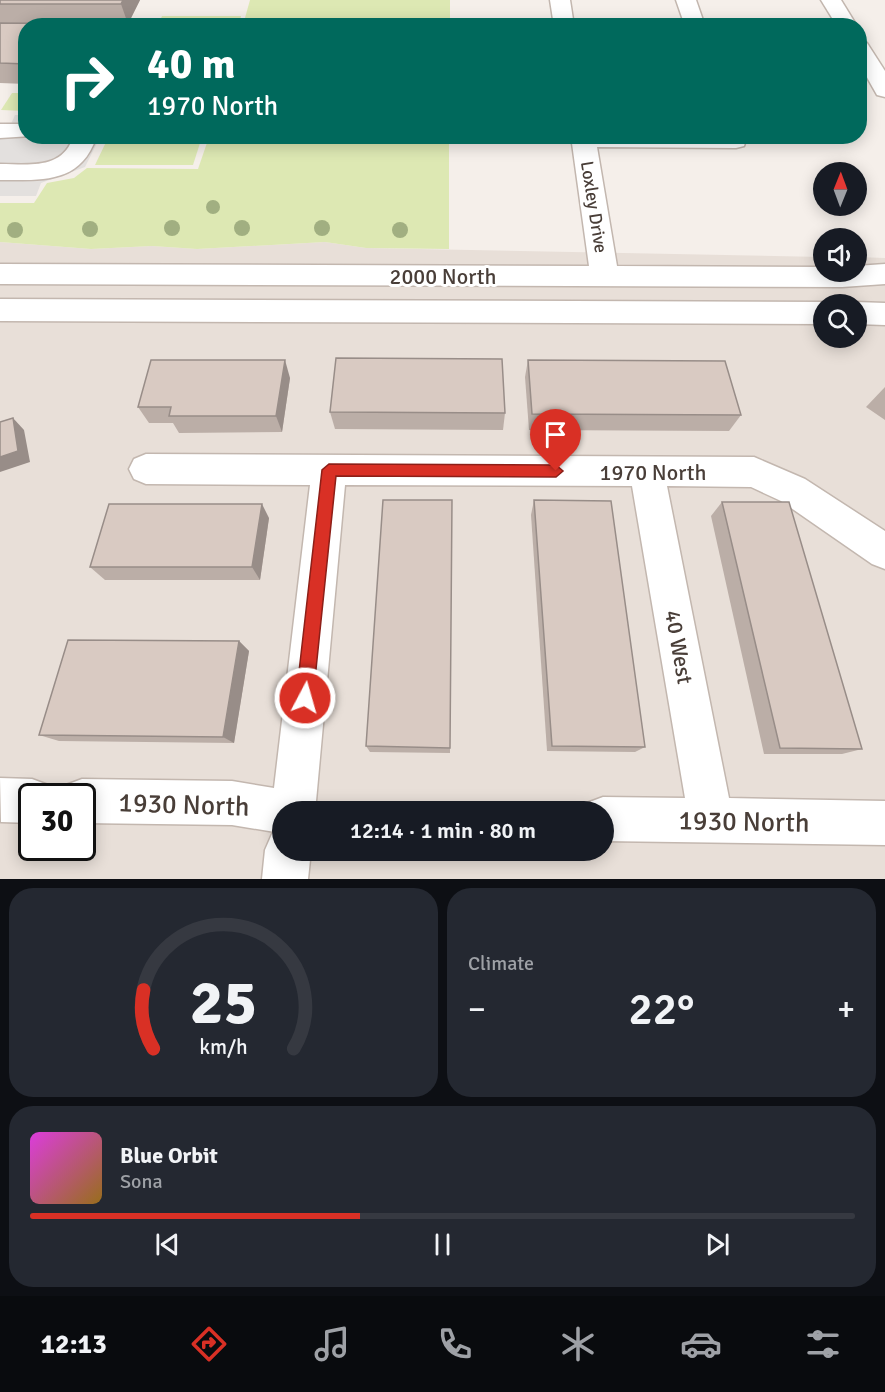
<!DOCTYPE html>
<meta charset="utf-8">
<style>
:root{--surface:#171b24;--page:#242831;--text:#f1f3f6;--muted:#9ea1a6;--line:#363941;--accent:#d93025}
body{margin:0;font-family:Signika,sans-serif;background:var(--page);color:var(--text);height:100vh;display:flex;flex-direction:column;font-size:22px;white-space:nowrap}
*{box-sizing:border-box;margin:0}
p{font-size:20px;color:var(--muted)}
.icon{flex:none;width:33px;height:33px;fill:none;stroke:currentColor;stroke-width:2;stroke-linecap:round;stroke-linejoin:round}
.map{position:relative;height:879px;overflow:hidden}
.drawer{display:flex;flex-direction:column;gap:9px;padding:9px;background:#0d0f14;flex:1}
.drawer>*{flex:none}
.top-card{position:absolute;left:18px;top:18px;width:849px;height:126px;border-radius:24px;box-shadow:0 3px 15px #0003;background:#00695c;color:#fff;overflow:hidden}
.needle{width:39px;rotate:1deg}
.fabs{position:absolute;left:813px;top:162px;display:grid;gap:12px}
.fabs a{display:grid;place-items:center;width:54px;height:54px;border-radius:50%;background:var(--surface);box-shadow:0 3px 15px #0003;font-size:30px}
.speed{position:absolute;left:18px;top:783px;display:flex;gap:12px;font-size:30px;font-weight:700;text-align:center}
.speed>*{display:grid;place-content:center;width:78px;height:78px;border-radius:50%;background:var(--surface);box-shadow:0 3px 15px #0003;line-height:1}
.speed .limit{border:3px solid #111;border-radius:9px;background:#fff;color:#111}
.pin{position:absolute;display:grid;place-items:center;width:51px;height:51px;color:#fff;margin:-62px -26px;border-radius:50% 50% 50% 0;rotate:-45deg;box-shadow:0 0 6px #0007}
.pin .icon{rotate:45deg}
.me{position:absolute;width:66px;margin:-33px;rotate:6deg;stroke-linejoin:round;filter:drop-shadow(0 0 4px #0008)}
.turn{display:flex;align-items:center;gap:21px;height:126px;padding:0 30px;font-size:27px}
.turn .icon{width:78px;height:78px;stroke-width:2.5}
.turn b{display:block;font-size:42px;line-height:51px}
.big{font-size:45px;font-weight:600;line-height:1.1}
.drawer .card{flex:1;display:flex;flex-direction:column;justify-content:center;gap:9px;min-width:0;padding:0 21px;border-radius:24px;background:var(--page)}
.drawer .dial{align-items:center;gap:0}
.dial svg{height:156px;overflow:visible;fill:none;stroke:var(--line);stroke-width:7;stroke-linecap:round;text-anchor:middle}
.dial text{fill:var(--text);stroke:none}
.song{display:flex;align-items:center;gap:18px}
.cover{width:72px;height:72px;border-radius:9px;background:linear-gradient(135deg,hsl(300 70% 55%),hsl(40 70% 35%))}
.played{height:6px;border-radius:3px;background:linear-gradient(90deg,var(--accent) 40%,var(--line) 40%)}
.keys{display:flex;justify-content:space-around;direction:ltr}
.heat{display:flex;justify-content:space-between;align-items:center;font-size:33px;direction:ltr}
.drawer .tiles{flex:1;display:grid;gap:9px;grid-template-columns:1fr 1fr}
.card:last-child{grid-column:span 2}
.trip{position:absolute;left:272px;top:801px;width:342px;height:60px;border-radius:30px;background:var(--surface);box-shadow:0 3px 15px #0003;font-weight:600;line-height:60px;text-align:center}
.menu{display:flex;height:96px;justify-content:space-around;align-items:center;background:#090b0e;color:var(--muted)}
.menu .icon{width:42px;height:42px}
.menu .current{color:var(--accent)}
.menu b{font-size:27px;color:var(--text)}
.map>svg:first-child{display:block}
.residential{fill:#e8dfd8;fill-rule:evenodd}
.green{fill:#dde8b3}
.parking{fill:#e3e0de}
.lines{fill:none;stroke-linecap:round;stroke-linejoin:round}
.minor-casing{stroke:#c3b7af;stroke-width:3}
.minor{fill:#fff;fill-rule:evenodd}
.tree{fill:#a1af81}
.wall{fill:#bbaea7}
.shaded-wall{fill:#988d88}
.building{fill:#d9cac2;stroke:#988d88;stroke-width:1.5}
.route{fill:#d93025;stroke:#8d1f18;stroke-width:1.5}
.labels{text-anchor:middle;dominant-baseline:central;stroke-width:6;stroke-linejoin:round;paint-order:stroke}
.far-street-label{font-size:18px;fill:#493e38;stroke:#fff}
.street-label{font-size:22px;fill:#493e38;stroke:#fff}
.near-street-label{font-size:27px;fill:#493e38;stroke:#fff}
</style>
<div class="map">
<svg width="885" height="879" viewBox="0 0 885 879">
<rect width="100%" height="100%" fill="#f5efea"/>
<path class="residential" d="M0,242L91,249L152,246L197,249L325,242L366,248L823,257L824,272H856L857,257L885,258V879H0ZM824,304H856V338H824ZM32,796H82V848H32ZM282,812H603V850H282Z"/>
<g class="green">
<polygon points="250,0 450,0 450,25 243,25"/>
<polygon points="162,16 241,16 239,25 158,25"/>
<polygon points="12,93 25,93 25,111 1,110"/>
<polygon points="209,137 449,137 449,249 366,248 325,242 197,249 152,246 91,249 0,242 0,203 34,203 47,183 74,178 87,168 198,169"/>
<polygon points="107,140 201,140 193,165 95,165"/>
</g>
<polygon class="parking" points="15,115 25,115 26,136 105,137 99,139 85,167 41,183 36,196 0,196 0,125 11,124"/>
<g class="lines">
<g class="minor-casing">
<g id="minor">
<polygon points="550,0 570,0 574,26 554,26"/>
<polygon points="676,0 696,0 705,26 685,26"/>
<polygon points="821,0 841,0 857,26 837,26"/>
<polygon points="860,41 867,43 885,71 885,97 877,95 860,65"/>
<polygon points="0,124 26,124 26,136 32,136 0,138"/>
<path d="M69,136L96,138C80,184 42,180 0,180V164C27,164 60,170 72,140Z"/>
<polygon points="571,136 747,136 744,146 736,148 597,147 617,266 824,267 824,272 856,272 856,266 885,264 885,284 842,287 0,284 0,264 589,266"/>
<polygon points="0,299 824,302 832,304 824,304 824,324 0,321"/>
<polygon points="856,302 885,303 885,325 856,324 856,304 848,304"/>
<polygon points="146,454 754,457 805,479 885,531 885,569 872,564 781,501 751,487 667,486 729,798 885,801 885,845 603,841 603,812 584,812 587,803 603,797 685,798 632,486 345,485 315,812 282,812 282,850 311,850 308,879 262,879 265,850 272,834 275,832 232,825 82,823 82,796 62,796 66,785 82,779 232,781 274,788 310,485 146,484 134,479 129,469 134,459"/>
<polygon points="0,778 32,779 48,785 52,796 32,796 32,823 1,822"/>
</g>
</g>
<use href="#minor" class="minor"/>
</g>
<g class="tree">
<circle cx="213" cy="207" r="7"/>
<circle cx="172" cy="228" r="8"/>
<circle cx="242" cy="228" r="8"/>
<circle cx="322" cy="228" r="8"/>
<circle cx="90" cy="229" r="8"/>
<circle cx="15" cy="230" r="8"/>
<circle cx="400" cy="230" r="8"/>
</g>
<g class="wall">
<polygon points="0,0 140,0 128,24 111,24 112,26 26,26 26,84 0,83"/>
<polygon points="528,360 741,415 729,431 529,430 525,377"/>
<polygon points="290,378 282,432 179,433 173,423 149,423 138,407"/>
<polygon points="885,387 885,420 866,407"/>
<polygon points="330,412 505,413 503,430 335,429"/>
<polygon points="534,500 645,747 635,752 547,751 531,515"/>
<polygon points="722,502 862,749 842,754 764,754 711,516"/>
<polygon points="269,518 260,580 105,580 90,567"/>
<polygon points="239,641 249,651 234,743 59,741 39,735"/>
<polygon points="366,746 450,748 450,753 370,752"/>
</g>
<g class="shaded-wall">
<polygon points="123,0 140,0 128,24 121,4"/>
<polygon points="285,360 290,378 282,432 276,416"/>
<polygon points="13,418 24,430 30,462 0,472 0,457"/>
<polygon points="262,504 269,518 260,580 252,567"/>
<polygon points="239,641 249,651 234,743 223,737"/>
</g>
<g class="building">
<polygon points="0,0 123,0 121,4 0,4"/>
<polygon points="0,23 111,24 110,26 26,26 26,64 0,63"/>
<polygon points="336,358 502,359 505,413 330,412"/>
<polygon points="151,360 285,360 276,416 169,416 171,407 138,407"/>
<polygon points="528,360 725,361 741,415 532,414"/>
<polygon points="13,418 18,451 0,457 0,422"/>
<polygon points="383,500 452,500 450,748 366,746"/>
<polygon points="534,500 611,501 645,747 552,746"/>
<polygon points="722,502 789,502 862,749 780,748"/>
<polygon points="109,504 262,504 252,567 90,567"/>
<polygon points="68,640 239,641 223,737 39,735"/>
</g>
<polygon class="route" points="329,464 556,465 563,471 556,477 336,476 313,698 311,704 305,706 299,704 296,698 322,470"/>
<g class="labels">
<g class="far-street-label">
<text transform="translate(594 207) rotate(81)">Loxley Drive</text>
</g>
<g class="street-label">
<text x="443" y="276">2000 North</text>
<text x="653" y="472">1970 North</text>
<text transform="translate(679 647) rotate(80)">40 West</text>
</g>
<g class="near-street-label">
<text transform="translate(184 805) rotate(2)">1930 North</text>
<text transform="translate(744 822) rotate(1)">1930 North</text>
</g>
</g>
</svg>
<div class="fabs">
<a><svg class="needle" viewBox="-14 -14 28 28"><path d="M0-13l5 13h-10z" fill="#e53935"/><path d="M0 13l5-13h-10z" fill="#9ea1a6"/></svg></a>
<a><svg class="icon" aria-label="sound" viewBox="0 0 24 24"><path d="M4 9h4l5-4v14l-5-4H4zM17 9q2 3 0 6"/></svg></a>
<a><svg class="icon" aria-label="search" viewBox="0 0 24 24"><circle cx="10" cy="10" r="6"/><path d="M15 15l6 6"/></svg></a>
</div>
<div class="speed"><div class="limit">30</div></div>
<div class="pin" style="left:556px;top:471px;background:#d93025"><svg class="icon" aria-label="arrive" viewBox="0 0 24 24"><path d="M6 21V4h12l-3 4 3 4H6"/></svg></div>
<svg class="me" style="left:305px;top:698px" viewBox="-20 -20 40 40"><circle r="17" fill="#d93025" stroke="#fff" stroke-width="3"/><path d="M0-11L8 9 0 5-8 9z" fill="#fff"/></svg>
<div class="trip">12:14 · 1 min · 80 m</div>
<div class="top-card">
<div class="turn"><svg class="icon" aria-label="right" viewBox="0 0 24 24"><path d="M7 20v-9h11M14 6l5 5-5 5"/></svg><div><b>40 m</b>1970 North</div></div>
</div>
</div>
<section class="drawer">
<div class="tiles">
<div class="card dial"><svg viewBox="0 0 100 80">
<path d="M14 69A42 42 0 1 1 86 69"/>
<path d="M14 69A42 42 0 0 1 9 39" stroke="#d93025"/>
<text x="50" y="56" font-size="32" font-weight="700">25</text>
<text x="50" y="72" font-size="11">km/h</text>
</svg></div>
<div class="card"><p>Climate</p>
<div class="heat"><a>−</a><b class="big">22°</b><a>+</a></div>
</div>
<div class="card">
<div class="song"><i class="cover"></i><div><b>Blue Orbit</b><p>Sona</p></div></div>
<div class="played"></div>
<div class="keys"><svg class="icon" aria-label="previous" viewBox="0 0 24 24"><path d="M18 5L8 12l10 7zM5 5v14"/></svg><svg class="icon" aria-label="pause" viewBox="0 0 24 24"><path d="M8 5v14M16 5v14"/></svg><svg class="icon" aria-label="next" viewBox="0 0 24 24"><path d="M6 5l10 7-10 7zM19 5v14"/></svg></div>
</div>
</div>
</section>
<nav class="menu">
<b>12:13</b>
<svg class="icon current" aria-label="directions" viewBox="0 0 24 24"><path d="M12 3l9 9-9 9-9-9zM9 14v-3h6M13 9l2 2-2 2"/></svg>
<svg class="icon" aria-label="music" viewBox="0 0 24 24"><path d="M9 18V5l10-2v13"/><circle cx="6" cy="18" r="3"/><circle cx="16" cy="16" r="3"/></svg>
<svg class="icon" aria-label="phone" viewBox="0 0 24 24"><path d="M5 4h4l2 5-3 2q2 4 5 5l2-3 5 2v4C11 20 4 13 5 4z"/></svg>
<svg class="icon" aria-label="climate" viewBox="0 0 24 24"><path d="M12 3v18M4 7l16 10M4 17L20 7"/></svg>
<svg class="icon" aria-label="car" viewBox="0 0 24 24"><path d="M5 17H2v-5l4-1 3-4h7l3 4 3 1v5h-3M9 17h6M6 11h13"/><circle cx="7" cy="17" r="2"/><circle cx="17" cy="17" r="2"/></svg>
<svg class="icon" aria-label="filters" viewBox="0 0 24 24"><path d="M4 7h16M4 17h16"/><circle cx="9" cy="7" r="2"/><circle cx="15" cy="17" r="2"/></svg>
</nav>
